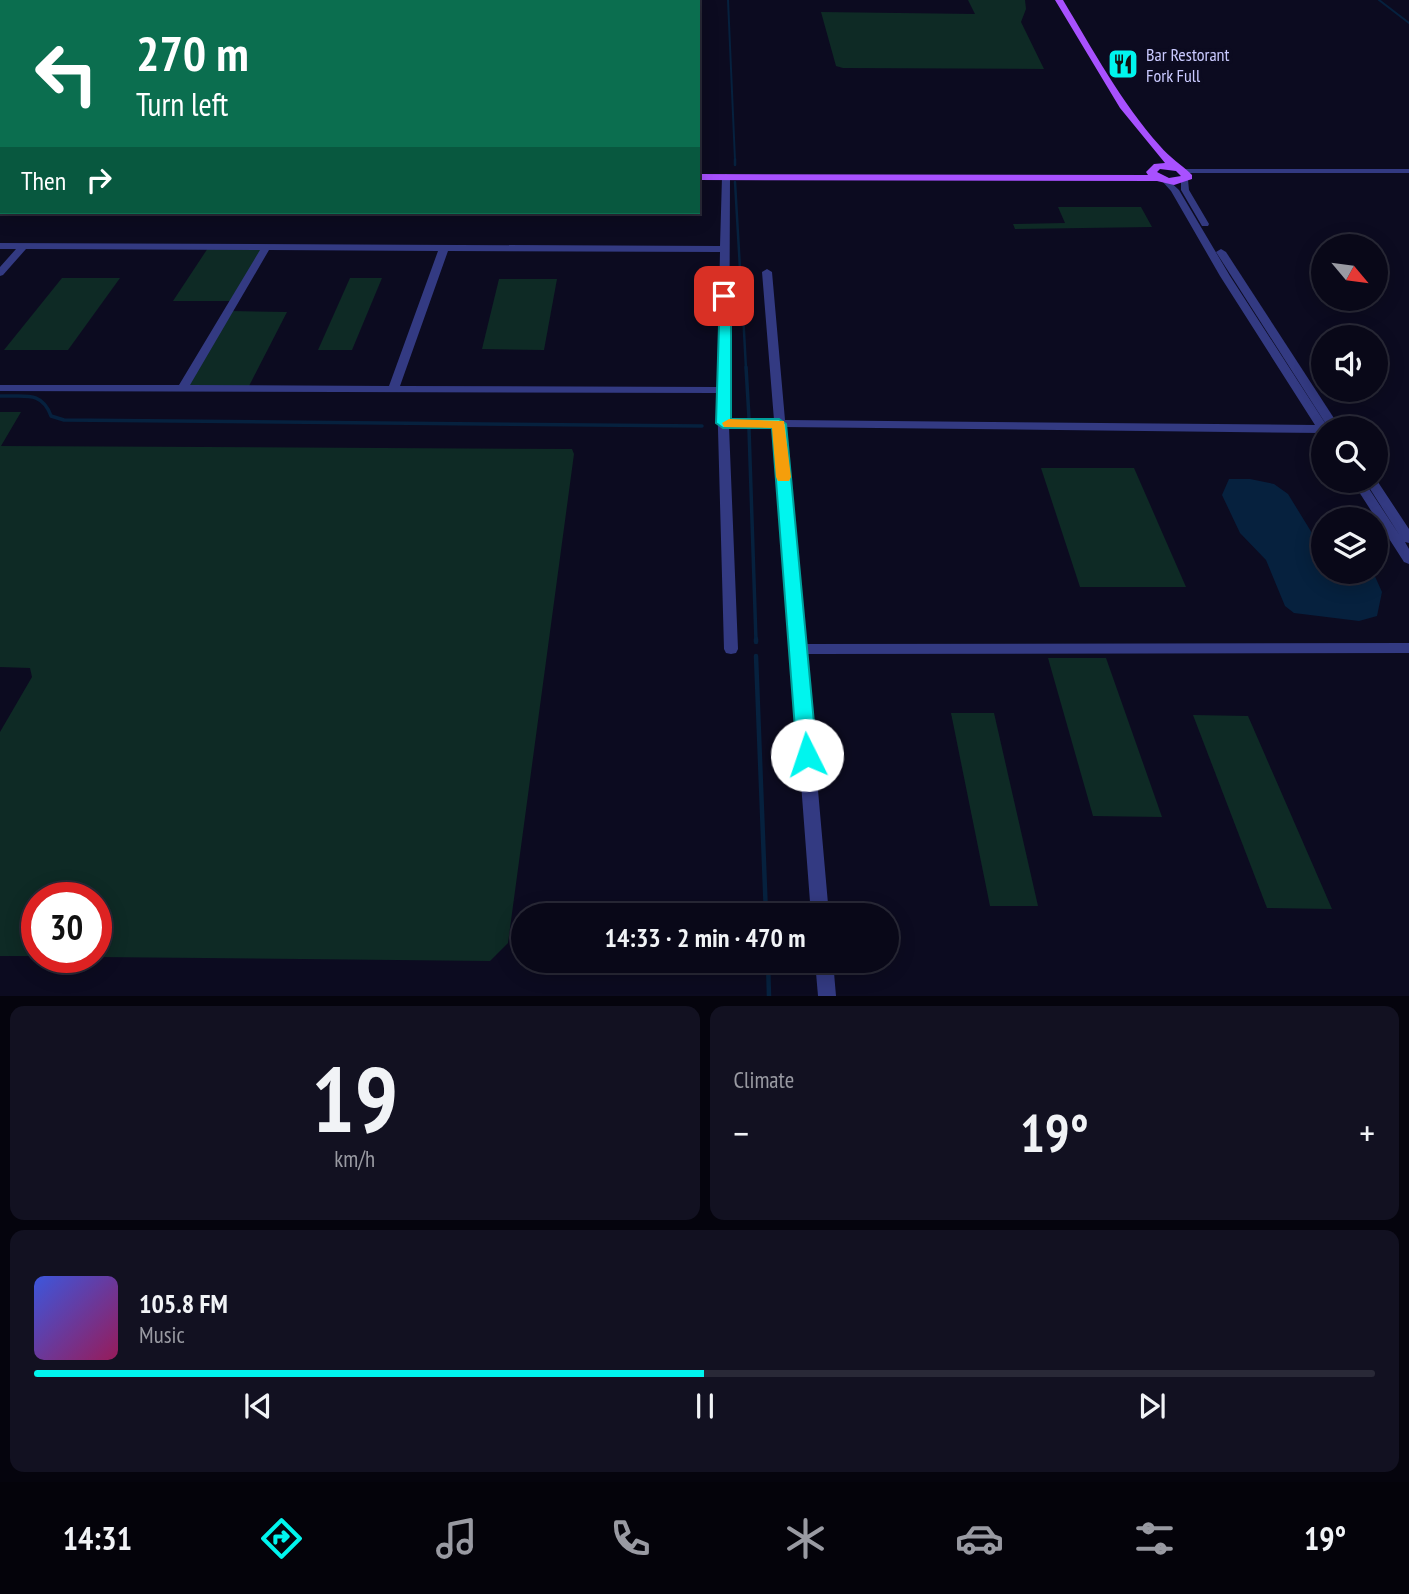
<!DOCTYPE html>
<meta charset="utf-8">
<style>
:root{--surface:#090818;--page:#121121;--text:#f1f3f6;--muted:#999aa2;--line:#292937;--accent:#00f5ee}
body{margin:0;font-family:"PT Sans Narrow",sans-serif;background:var(--page);color:var(--text);height:100vh;display:flex;flex-direction:column;font-size:26px;white-space:nowrap}
*{box-sizing:border-box;margin:0}
p{font-size:23px;color:var(--muted)}
.icon{flex:none;width:38px;height:38px;fill:none;stroke:currentColor;stroke-width:2;stroke-linecap:round;stroke-linejoin:round}
.map{position:relative;height:996px;overflow:hidden}
.drawer{display:flex;flex-direction:column;gap:10px;padding:10px;background:#05040d;flex:1}
.drawer>*{flex:none}
.banner{position:absolute;left:0px;top:0px;width:700px;height:214px;box-shadow:0 4px 18px #0003,0 0 0 2px var(--line);background:#0b6e4f;color:#fff;overflow:hidden}
.needle{width:46px;rotate:119deg}
.fabs{position:absolute;left:1311px;top:234px;display:grid;gap:14px}
.fabs a{display:grid;place-items:center;width:77px;height:77px;border-radius:50%;background:var(--surface);box-shadow:0 4px 18px #0003,0 0 0 2px var(--line);font-size:35px}
.speed{position:absolute;left:21px;top:882px;display:flex;gap:14px;font-size:35px;font-weight:700;text-align:center}
.speed>*{display:grid;place-content:center;width:91px;height:91px;border-radius:50%;background:var(--surface);box-shadow:0 4px 18px #0003,0 0 0 2px var(--line);line-height:1}
.speed .limit{border:10px solid #d22;background:#fff;color:#111}
.pin{position:absolute;display:grid;place-items:center;width:60px;height:60px;color:#fff;margin:-30px;border-radius:14px;box-shadow:0 4px 10px #0006}
.me{position:absolute;width:77px;margin:-38px;rotate:356deg;stroke-linejoin:round;filter:drop-shadow(0 0 5px #0008)}
.turn{display:flex;align-items:center;gap:24px;height:147px;padding:0 21px;font-size:32px}
.turn .icon{width:91px;height:91px;stroke-width:2.5}
.turn b{display:block;font-size:49px;line-height:60px}
.then{display:flex;align-items:center;height:66px;padding:0 21px;background:#0003;gap:14px;font-size:26px}
.big{font-size:52px;font-weight:800;line-height:1.1}
.drawer .card{flex:1;display:flex;flex-direction:column;justify-content:center;gap:10px;min-width:0;padding:0 24px;border-radius:14px;background:var(--page)}
.drawer .dial{align-items:center;gap:0}
.dial b{font-size:91px;line-height:1}
.song{display:flex;align-items:center;gap:21px}
.cover{width:84px;height:84px;border-radius:10px;background:linear-gradient(135deg,hsl(230 70% 55%),hsl(330 70% 35%))}
.played{height:7px;border-radius:4px;background:linear-gradient(90deg,var(--accent) 50%,var(--line) 50%)}
.keys{display:flex;justify-content:space-around;direction:ltr}
.heat{display:flex;justify-content:space-between;align-items:center;font-size:38px;direction:ltr}
.drawer .tiles{flex:1;display:grid;gap:10px;grid-template-columns:1fr 1fr}
.card:last-child{grid-column:span 2}
.trip{position:absolute;left:511px;top:903px;width:388px;height:70px;border-radius:35px;background:var(--surface);box-shadow:0 4px 18px #0003,0 0 0 2px var(--line);font-weight:800;line-height:70px;text-align:center}
.dock{display:flex;height:112px;justify-content:space-around;align-items:center;background:#04030a;color:var(--muted)}
.dock .icon{width:49px;height:49px}
.dock .active{color:var(--accent)}
.dock b{font-size:32px;color:var(--text)}
.map>svg:first-child{display:block}
.green{fill:#0e2a25}
.water{fill:#06213e}
.lines{fill:none;stroke-linecap:round;stroke-linejoin:round}
.stream-far3{stroke:#06213e;stroke-width:2}
.stream-far2{stroke:#06213e;stroke-width:2.5}
.stream-far1{stroke:#06213e;stroke-width:3.5}
.stream{stroke:#06213e;stroke-width:4.5}
.minor{fill:#333a82;fill-rule:evenodd}
.major{fill:#a851ff;fill-rule:evenodd}
.route{fill:#00f5ee;stroke:#009f9b;stroke-width:2}
.slow{fill:#f59e0b}
.labels{text-anchor:middle;dominant-baseline:central;stroke-width:7;stroke-linejoin:round;paint-order:stroke}
.far-poi-label{font-size:18px;fill:#cacaff;stroke:#0c0b20;text-anchor:start}
</style>
<div class="map">
<svg width="1409" height="996" viewBox="0 0 1409 996">
<rect width="100%" height="100%" fill="#0c0b20"/>
<g class="green">
<polygon points="968,0 1025,0 1026,9 1021,22 1044,69 843,68 836,66 821,12 975,14"/>
<polygon points="1058,207 1141,207 1152,227 1015,229 1013,224 1065,223"/>
<polygon points="208,248 262,249 230,301 173,301"/>
<polygon points="62,278 120,278 68,350 4,350"/>
<polygon points="350,278 382,278 352,350 318,350"/>
<polygon points="499,279 557,279 544,350 482,349"/>
<polygon points="231,311 287,312 249,386 186,386"/>
<polygon points="0,412 21,412 1,446 572,449 574,454 508,943 490,961 96,957 96,898 37,898 37,956 0,956 0,732 32,677 30,668 0,667"/>
<polygon points="1041,468 1134,468 1186,587 1080,587"/>
<polygon points="1048,658 1106,658 1162,817 1093,816"/>
<polygon points="951,713 994,713 1038,906 990,906"/>
<polygon points="1193,715 1248,716 1332,909 1267,908"/>
</g>
<polygon class="water" points="1229,479 1250,479 1274,484 1288,494 1323,551 1323,572 1373,572 1382,592 1377,616 1359,621 1294,613 1285,606 1266,560 1240,533 1222,495"/>
<g class="lines">
<g class="stream-far3">
<polyline points="728,0 735,160"/>
<polyline points="1379,0 1409,23"/>
<polyline points="79,2 81,0"/>
<polyline points="0,69 2,67"/>
</g>
<g class="stream-far2">
<polyline points="735,159 735,165"/>
<polyline points="735,182 740,269"/>
<polyline points="741,275 746,369"/>
</g>
<g class="stream-far1">
<polyline points="746,367 749,418"/>
<path d="M0,396C24,397 42,390 51,416L64,420L702,426"/>
<polyline points="749,429 756,641"/>
</g>
<g class="stream">
<polyline points="756,639 756,642"/>
<polyline points="756,656 766,915"/>
<polyline points="768,961 769,996"/>
</g>
<g class="minor">
<polygon points="18,0 25,0 17,2"/>
<polygon points="67,0 74,0 66,2"/>
<polygon points="90,0 97,0 89,2"/>
<rect x="0" y="7" width="2" height="4"/>
<polygon points="2,16 2,21 0,21 0,17"/>
<polygon points="0,57 2,57 0,62"/>
<rect x="0" y="77" width="2" height="6"/>
<polygon points="1181,169 1409,169 1409,173 1184,173 1180,171"/>
<path d="M726,174L730,177L729,420H774L762,272L767,269L772,272L785,420L1315,425L1220,276L1171,191L1162,181L1166,178L1179,190L1230,276L1329,429H1323V433L785,427L805,644L1409,643V653L806,654L829,915H811L774,427H729L738,649L736,653L731,654L726,653L724,649L717,393L0,391V385H179L260,250L26,249L3,275L0,276V267L16,249H0V243L720,246L722,177ZM269,250L438,251L389,386L190,385ZM448,251L720,252L717,387L400,386Z"/>
<polygon points="1181,178 1188,180 1189,190 1209,224 1208,226 1202,226 1181,190"/>
<polygon points="1221,249 1226,252 1341,429 1329,429 1216,252"/>
<polygon points="1376,479 1409,529 1409,543 1405,542 1409,549 1409,564 1404,562 1352,481 1364,481 1400,536 1365,481 1376,481"/>
<polygon points="815,961 833,961 836,996 818,996"/>
</g>
<g class="major">
<path d="M1055,0H1063C1093,50 1121,102 1160,146C1170,158 1181,164 1192,175V179L1174,185L1157,181L698,180V174L1148,175L1146,172L1154,164L1165,163L1120,108ZM1160,169L1176,171L1181,176L1169,178L1157,172Z"/>
<rect x="0" y="169" width="2" height="6"/>
</g>
</g>
<polygon class="route" points="720,293 731,296 731,419 779,419 786,424 817,755 815,761 800,761 797,755 772,428 723,428 716,423"/>
<polygon class="slow" points="729,419 784,421 791,477 789,481 778,481 776,477 772,428 724,427 722,423"/>
<defs>
<g id="restaurant-square" transform="scale(1.575)"><rect x="-9" y="-9" width="18" height="18" rx="4" fill="#00f5ee" stroke="#0c0b20"/><path d="M-5-6h1v4h1v-4h1v4h1v-4h1v5L-1.5 .5V6h-2V.5L-5-1ZM5-6V6H3V1.5H1.5Q1.5-4 5-6Z" fill="#111"/></g>
</defs>
<g fill-rule="evenodd">
<use href="#restaurant-square" x="1123" y="64"/>
</g>
<g class="labels">
<g class="far-poi-label">
<text x="1146" y="54">Bar Restorant<tspan x="1146" dy="21">Fork Full</tspan></text>
</g>
</g>
</svg>
<div class="fabs">
<a><svg class="needle" viewBox="-14 -14 28 28"><path d="M0-13l5 13h-10z" fill="#e53935"/><path d="M0 13l5-13h-10z" fill="#999aa2"/></svg></a>
<a><svg class="icon" aria-label="sound" viewBox="0 0 24 24"><path d="M4 9h4l5-4v14l-5-4H4zM17 9q2 3 0 6"/></svg></a>
<a><svg class="icon" aria-label="search" viewBox="0 0 24 24"><circle cx="10" cy="10" r="6"/><path d="M15 15l6 6"/></svg></a>
<a><svg class="icon" aria-label="layers" viewBox="0 0 24 24"><path d="M12 4l9 5-9 5-9-5zM3 14l9 5 9-5"/></svg></a>
</div>
<div class="speed"><div class="limit">30</div></div>
<div class="pin" style="left:724px;top:296px;background:#d93025"><svg class="icon" aria-label="arrive" viewBox="0 0 24 24"><path d="M6 21V4h12l-3 4 3 4H6"/></svg></div>
<svg class="me" style="left:807px;top:755px" viewBox="-20 -20 40 40"><circle r="19" fill="#fff"/><path d="M0-13L10 11 0 6-10 11z" fill="#00f5ee"/></svg>
<div class="trip">14:33 · 2 min · 470 m</div>
<div class="banner">
<div class="turn"><svg class="icon" aria-label="left" viewBox="0 0 24 24"><path d="M17 20v-9H6M10 6l-5 5 5 5"/></svg><div><b>270 m</b>Turn left</div></div>
<div class="then">Then<svg class="icon" aria-label="right" viewBox="0 0 24 24"><path d="M7 20v-9h11M14 6l5 5-5 5"/></svg></div>
</div>
</div>
<section class="drawer">
<div class="tiles">
<div class="card dial"><b>19</b><p>km/h</p></div>
<div class="card"><p>Climate</p>
<div class="heat"><a>−</a><b class="big">19°</b><a>+</a></div>
</div>
<div class="card">
<div class="song"><i class="cover"></i><div><b>105.8 FM</b><p>Music</p></div></div>
<div class="played"></div>
<div class="keys"><svg class="icon" aria-label="previous" viewBox="0 0 24 24"><path d="M18 5L8 12l10 7zM5 5v14"/></svg><svg class="icon" aria-label="pause" viewBox="0 0 24 24"><path d="M8 5v14M16 5v14"/></svg><svg class="icon" aria-label="next" viewBox="0 0 24 24"><path d="M6 5l10 7-10 7zM19 5v14"/></svg></div>
</div>
</div>
</section>
<nav class="dock">
<b>14:31</b>
<svg class="icon active" aria-label="directions" viewBox="0 0 24 24"><path d="M12 3l9 9-9 9-9-9zM9 14v-3h6M13 9l2 2-2 2"/></svg>
<svg class="icon" aria-label="music" viewBox="0 0 24 24"><path d="M9 18V5l10-2v13"/><circle cx="6" cy="18" r="3"/><circle cx="16" cy="16" r="3"/></svg>
<svg class="icon" aria-label="phone" viewBox="0 0 24 24"><path d="M5 4h4l2 5-3 2q2 4 5 5l2-3 5 2v4C11 20 4 13 5 4z"/></svg>
<svg class="icon" aria-label="climate" viewBox="0 0 24 24"><path d="M12 3v18M4 7l16 10M4 17L20 7"/></svg>
<svg class="icon" aria-label="car" viewBox="0 0 24 24"><path d="M5 17H2v-5l4-1 3-4h7l3 4 3 1v5h-3M9 17h6M6 11h13"/><circle cx="7" cy="17" r="2"/><circle cx="17" cy="17" r="2"/></svg>
<svg class="icon" aria-label="filters" viewBox="0 0 24 24"><path d="M4 7h16M4 17h16"/><circle cx="9" cy="7" r="2"/><circle cx="15" cy="17" r="2"/></svg>
<b>19°</b>
</nav>
